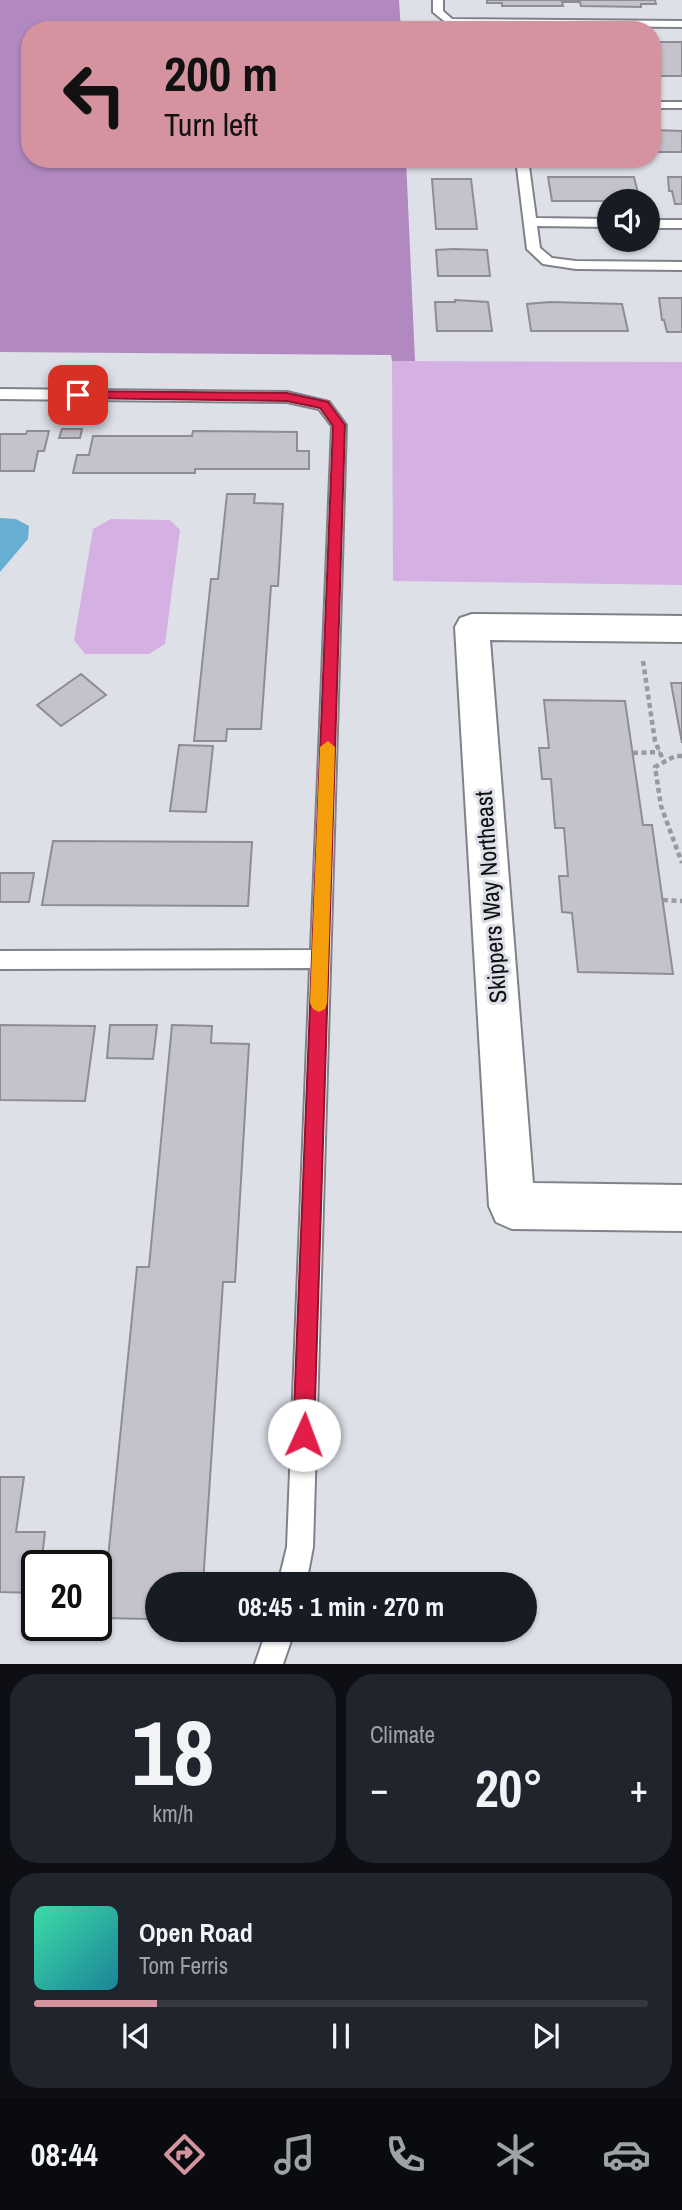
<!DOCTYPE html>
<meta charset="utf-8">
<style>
:root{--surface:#171b24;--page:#20242c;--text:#f1f3f6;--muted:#9ea1a6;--line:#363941;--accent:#d4939e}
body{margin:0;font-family:"Archivo Narrow",sans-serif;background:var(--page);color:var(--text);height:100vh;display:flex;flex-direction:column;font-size:26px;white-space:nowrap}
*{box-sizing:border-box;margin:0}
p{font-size:23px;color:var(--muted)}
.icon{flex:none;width:38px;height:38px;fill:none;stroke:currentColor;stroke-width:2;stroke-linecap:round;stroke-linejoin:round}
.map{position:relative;height:1664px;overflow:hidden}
.panel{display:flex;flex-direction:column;gap:10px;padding:10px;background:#0d0f14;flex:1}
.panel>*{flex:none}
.top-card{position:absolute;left:21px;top:21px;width:640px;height:147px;border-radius:28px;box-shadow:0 2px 5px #0004;background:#d4939e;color:#111;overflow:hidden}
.tools{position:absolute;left:597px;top:189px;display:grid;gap:14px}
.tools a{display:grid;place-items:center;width:63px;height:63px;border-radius:50%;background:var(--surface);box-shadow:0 2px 5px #0004;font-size:35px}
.speed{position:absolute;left:21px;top:1550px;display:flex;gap:14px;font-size:35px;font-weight:700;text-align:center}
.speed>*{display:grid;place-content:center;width:91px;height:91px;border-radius:50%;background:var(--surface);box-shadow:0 2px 5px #0004;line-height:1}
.speed .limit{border:4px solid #111;border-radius:10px;background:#fff;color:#111}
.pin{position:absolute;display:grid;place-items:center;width:60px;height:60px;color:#fff;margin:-30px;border-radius:14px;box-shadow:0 4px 10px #0006}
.me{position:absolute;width:77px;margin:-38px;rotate:2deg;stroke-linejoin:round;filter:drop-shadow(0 0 5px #0008)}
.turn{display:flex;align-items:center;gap:24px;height:147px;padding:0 28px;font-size:32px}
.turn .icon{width:91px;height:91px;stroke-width:2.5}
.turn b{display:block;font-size:49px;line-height:60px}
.big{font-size:52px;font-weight:700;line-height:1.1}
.panel .widget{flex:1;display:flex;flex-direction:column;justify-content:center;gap:10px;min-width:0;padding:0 24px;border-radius:28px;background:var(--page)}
.panel .dial{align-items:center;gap:0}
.dial b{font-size:91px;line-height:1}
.song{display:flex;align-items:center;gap:21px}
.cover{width:84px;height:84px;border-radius:10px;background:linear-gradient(135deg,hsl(160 70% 55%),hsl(190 70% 35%))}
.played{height:7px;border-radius:4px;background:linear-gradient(90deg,var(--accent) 20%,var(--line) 20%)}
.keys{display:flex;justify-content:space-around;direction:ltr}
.heat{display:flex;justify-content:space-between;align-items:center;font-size:38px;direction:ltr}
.panel .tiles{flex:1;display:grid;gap:10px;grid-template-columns:1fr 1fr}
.widget:last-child{grid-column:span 2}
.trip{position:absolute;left:145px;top:1572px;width:392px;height:70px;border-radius:35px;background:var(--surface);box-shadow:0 2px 5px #0004;font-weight:700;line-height:70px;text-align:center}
.dock{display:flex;height:112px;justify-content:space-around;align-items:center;background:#090b0e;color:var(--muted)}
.dock .icon{width:49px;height:49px}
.dock .current{color:var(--accent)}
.dock b{font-size:32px;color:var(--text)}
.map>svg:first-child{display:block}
.green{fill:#d5b1e3}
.forest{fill:#b189c0}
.water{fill:#66afd3}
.building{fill:#c4c3cb;stroke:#8e8c94;stroke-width:2}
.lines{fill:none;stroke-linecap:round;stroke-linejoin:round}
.service-casing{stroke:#808289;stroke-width:4}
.minor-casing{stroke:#808289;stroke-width:4}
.path{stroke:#989aa0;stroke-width:4.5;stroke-dasharray:5 3.5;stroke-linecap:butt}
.service{fill:#fff;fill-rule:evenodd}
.minor{fill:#fff;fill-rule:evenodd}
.route{fill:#e11d48;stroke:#92132f;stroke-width:2}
.slow{fill:#f59e0b}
.labels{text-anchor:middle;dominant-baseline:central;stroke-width:6;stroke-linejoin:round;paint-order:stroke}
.street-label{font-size:24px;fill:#101114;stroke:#dee0e8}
</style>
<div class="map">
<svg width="682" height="1664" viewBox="0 0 682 1664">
<rect width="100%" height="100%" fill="#dee0e8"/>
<g class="green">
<polygon points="392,361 682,362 682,585 393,581"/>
<polygon points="111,519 170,520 180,530 165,644 149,654 85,654 74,640 93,529"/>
</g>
<polygon class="forest" points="0,0 399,0 401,30 30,30 30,159 406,159 415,361 392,361 391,355 0,352"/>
<polygon class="water" points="0,518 16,519 29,526 28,539 0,572"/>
<g class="building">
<polygon points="487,0 655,0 656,4 641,4 641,7 581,6 580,2 562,2 563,6 502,6 502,3 487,3"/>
<rect x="653" y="42" width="29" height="34"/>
<polygon points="653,130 682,131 682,152 653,152"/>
<polygon points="548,177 634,177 640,201 552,201"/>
<polygon points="668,177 682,177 682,204 675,204 672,191 669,191"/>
<polygon points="432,179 471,179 477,229 436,229"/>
<polygon points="453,249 487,250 490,276 438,276 436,250"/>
<polygon points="659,298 682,298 682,332 667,332 664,320 662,320"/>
<polygon points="455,300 488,302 492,331 437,331 435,302 455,302"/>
<polygon points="550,302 622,304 628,331 531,331 527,304"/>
<polygon points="62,429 82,429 80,438 59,438"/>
<polygon points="27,431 49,431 44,451 38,451 34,471 0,471 0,434 26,434"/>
<polygon points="193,431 297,432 297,451 309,451 309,469 195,469 195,473 73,473 77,455 89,455 93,436 192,436"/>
<polygon points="227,494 255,494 254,503 283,504 278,586 271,586 261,729 227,729 226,741 194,741 211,579 218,579"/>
<polygon points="81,674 106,695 61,726 37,705"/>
<polygon points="671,683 682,683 682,743"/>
<polygon points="544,700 625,701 643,825 652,825 673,974 578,972 572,913 562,912 559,876 568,876 564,828 555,828 551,779 542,779 539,748 549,748"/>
<polygon points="179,745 213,746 206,812 170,811"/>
<polygon points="53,841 252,842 248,906 42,905"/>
<polygon points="0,873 34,873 29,902 0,902"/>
<polygon points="0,1025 95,1026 85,1101 0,1100"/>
<polygon points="110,1025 157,1025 153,1059 107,1058"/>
<polygon points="172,1025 212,1026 211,1043 249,1044 235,1282 223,1282 203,1584 158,1584 158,1590 152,1590 150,1619 102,1618 137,1267 149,1267"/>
<polygon points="0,1477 24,1477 16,1532 45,1532 41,1566 37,1566 37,1593 0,1592"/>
</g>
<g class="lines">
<g class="service-casing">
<g id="service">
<polygon points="433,0 443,0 443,11 452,19 682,21 682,27 449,25 433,12"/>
<rect x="653" y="102" width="29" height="6"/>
<polygon points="516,159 528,159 536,218 609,219 609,227 537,226 540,248 552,258 576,261 682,262 682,270 576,269 543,264 527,249"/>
<rect x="648" y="220" width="34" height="8"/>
<polygon points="0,389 287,392 329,402 346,425 313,1547 306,1584 278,1584 287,1547 310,968 0,969 0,951 311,950 332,426 319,409 287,402 0,399"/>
<polygon points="267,1629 295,1629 283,1664 255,1664"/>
</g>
</g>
<g class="minor-casing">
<polygon id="minor" points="472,614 682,616 682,642 490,640 533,1183 682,1185 682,1231 512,1229 496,1222 489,1206 455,627 460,618"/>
</g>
<g class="path">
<polyline points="643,661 655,741 664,762"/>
<polyline points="633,753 660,752"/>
<polyline points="682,756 675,756 655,767 661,806 682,863"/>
<polyline points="663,900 682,901"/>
</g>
<use href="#service" class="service"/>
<use href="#minor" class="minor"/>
</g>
<polygon class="route" points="78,391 287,393 328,402 345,425 314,1435 311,1443 304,1446 296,1443 293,1435 333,426 320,408 287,401 74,398 72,395"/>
<polygon class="slow" points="328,741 335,747 327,1003 325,1009 319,1012 313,1009 310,1003 320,747"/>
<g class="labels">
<g class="street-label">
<text transform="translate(490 897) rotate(-94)">Skippers Way Northeast</text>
</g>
</g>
</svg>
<div class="tools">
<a><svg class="icon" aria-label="sound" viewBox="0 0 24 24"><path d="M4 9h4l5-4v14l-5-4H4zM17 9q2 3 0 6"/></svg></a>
</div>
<div class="speed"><div class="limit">20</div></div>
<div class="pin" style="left:78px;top:395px;background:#d93025"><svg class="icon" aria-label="arrive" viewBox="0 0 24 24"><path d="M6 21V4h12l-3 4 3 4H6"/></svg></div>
<svg class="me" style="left:304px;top:1435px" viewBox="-20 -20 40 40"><circle r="19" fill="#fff"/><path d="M0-13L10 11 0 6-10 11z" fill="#e11d48"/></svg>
<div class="trip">08:45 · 1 min · 270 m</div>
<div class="top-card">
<div class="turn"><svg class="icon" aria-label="left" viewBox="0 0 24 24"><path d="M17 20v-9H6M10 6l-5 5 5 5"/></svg><div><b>200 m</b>Turn left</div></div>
</div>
</div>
<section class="panel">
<div class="tiles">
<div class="widget dial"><b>18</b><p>km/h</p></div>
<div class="widget"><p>Climate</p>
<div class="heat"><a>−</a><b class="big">20°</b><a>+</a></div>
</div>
<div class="widget">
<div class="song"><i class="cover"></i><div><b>Open Road</b><p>Tom Ferris</p></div></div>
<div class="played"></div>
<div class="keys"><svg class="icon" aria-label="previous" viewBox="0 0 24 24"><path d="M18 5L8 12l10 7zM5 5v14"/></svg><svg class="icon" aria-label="pause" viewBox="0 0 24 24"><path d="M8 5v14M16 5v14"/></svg><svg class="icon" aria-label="next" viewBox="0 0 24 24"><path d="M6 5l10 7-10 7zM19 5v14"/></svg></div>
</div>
</div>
</section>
<nav class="dock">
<b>08:44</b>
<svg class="icon current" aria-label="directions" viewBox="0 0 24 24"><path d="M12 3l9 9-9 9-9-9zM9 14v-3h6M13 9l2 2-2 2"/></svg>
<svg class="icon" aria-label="music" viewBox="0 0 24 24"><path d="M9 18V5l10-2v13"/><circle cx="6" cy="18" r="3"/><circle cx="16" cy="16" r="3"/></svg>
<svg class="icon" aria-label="phone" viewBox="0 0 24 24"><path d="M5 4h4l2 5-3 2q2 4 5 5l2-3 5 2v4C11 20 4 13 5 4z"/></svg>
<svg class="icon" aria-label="climate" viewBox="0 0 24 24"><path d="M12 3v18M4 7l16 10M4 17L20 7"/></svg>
<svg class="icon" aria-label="car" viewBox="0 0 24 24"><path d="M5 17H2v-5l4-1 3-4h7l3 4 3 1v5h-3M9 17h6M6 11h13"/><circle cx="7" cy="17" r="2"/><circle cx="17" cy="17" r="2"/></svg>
</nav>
